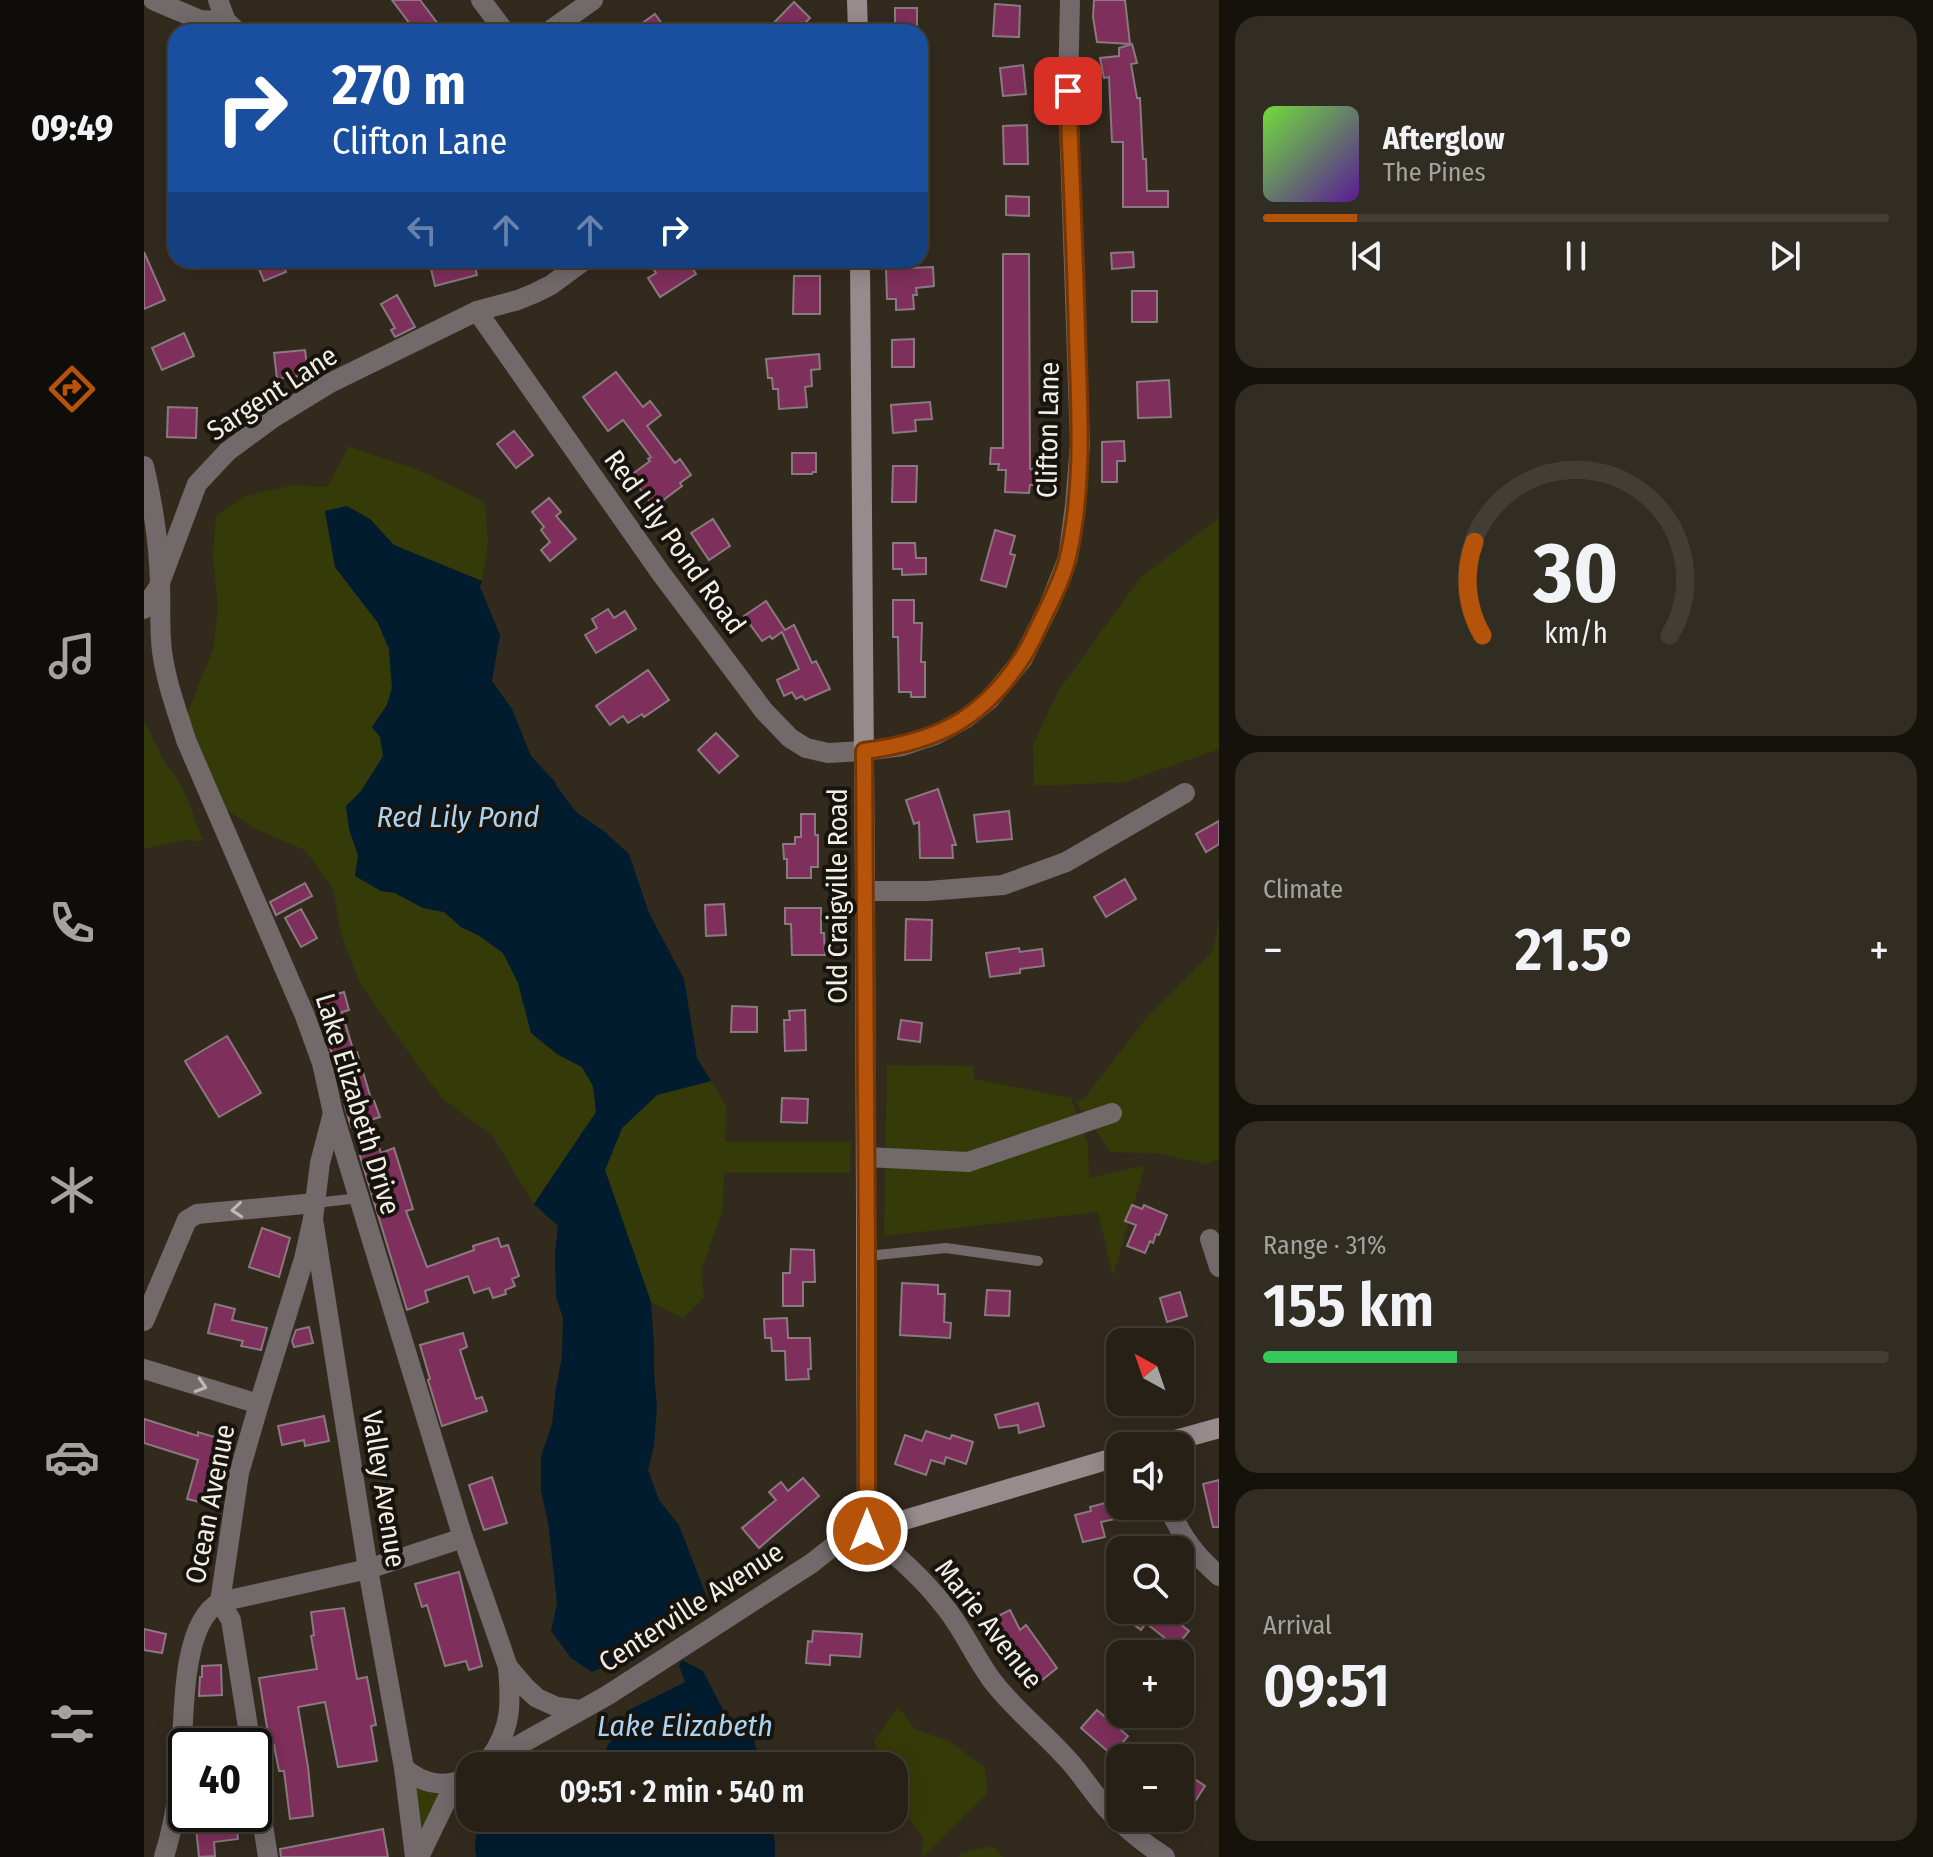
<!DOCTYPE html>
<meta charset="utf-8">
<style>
:root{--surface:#262016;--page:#322d23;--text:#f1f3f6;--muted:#a4a3a1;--line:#423e35;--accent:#b45309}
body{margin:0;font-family:"Fira Sans Condensed",sans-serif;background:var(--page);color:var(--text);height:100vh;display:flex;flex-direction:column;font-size:30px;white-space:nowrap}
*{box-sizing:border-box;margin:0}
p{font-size:26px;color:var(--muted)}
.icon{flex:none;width:44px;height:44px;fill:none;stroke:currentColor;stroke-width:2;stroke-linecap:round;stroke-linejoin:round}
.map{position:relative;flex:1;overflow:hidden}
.panel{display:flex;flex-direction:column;gap:16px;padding:16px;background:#15120c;width:714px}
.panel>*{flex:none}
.guide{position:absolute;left:24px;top:24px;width:760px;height:244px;border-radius:24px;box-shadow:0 4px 20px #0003,0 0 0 2px var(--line);background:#1a4fa0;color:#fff;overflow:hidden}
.needle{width:52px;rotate:320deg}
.controls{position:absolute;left:962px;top:1328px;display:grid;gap:16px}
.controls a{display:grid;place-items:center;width:88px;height:88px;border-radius:16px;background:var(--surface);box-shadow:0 4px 20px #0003,0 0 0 2px var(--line);font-size:40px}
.speed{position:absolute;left:24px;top:1728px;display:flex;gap:16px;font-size:40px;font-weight:700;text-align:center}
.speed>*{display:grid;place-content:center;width:104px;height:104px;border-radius:50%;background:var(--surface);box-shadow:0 4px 20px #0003,0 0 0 2px var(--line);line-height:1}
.speed .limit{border:4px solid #111;border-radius:12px;background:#fff;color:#111}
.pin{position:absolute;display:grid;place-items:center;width:68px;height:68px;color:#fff;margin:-34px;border-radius:16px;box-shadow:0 4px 12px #0006}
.me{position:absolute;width:88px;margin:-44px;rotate:0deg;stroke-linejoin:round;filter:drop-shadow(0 0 6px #0008)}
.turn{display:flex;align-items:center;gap:28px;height:168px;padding:0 32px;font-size:36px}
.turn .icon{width:104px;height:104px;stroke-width:2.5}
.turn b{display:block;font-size:56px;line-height:68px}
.lanes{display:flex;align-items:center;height:76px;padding:0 32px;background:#0003;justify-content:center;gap:40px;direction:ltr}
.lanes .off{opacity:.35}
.big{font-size:60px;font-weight:600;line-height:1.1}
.panel .card{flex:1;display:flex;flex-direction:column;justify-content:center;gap:12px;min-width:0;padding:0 28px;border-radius:24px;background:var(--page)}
.panel .dial{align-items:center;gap:0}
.dial svg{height:208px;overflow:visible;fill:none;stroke:var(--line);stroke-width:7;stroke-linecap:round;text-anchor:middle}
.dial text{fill:var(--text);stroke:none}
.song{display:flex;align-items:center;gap:24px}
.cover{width:96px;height:96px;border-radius:12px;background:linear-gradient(135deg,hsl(100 70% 55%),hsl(270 70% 35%))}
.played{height:8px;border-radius:4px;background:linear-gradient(90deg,var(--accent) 15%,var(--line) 15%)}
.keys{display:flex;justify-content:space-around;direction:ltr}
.heat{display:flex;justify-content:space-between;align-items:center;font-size:44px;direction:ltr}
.charge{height:12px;border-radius:6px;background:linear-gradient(90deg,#34c759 31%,var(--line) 0)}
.trip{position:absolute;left:312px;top:1752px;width:452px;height:80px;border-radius:24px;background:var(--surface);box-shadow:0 4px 20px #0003,0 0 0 2px var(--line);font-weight:600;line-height:80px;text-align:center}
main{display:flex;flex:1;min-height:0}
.menu{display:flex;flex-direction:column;width:144px;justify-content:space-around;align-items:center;background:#0f0d09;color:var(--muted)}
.menu .icon{width:56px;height:56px}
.menu .selected{color:var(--accent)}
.menu b{font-size:36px;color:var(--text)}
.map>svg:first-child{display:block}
.green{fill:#343b08}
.water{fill:#011c2e}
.building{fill:#7f2f5b;stroke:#8a7980;stroke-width:2}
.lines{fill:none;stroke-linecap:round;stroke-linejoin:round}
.lane{stroke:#71696a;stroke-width:10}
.street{stroke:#71696a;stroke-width:20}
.secondary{stroke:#988b8d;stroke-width:20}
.oneway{stroke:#beb8b4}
.route-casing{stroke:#753606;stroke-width:20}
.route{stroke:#b45309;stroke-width:14}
.labels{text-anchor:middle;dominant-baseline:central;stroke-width:8;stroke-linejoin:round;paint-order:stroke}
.street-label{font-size:28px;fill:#f2ede5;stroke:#17140e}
.water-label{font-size:30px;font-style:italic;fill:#aad3f2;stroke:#17140e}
</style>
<main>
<nav class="menu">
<b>09:49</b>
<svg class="icon selected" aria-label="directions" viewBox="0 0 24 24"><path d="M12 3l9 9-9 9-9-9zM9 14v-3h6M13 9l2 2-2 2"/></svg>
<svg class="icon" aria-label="music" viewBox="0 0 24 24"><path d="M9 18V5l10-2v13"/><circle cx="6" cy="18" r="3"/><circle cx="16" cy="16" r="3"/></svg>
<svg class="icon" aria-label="phone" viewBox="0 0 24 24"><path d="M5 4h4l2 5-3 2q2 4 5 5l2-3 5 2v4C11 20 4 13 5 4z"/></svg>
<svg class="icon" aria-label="climate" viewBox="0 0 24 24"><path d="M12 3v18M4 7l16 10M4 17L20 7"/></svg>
<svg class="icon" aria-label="car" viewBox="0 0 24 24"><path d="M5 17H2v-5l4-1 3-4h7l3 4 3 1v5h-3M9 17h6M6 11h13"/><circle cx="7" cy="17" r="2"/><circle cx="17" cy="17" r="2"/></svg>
<svg class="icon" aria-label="filters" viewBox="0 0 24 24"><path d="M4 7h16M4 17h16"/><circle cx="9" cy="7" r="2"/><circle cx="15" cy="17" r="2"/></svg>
</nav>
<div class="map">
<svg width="1075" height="1857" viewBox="0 0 1075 1857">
<rect width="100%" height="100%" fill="#332a1e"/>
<g class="green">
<path d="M205,446C225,455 246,460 266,467C292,477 317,490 341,503L344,542L338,581L250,545L226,520L181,512L191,567L234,623L245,649L248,688L243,705L228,727L236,736L240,756L217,791L205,829L214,855L212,876L237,891L251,893L279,908L300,912L317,927L334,935L359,953L374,983L387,1033L413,1054L438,1067L449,1086L452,1112L390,1204L348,1135L300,1100L280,1074L226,998L214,979L197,933L189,888L161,850L112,829L78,807L57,773L43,714L69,650L74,608L69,555L72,516L101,496L150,485L183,487Z"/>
<polygon points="1075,518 1075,749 981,782 890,786 889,745 915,690 997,577"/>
<path d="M0,721L23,767C41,782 50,819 59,841L40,840L0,849Z"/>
<polygon points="1075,922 1075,1159 1062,1164 1011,1153 967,1152 931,1101 939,1100 1001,1020 1068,952"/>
<polygon points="743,1065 830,1066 830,1079 927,1098 944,1145 945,1178 1001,1165 969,1276 954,1212 740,1236"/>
<polygon points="567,1081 582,1105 581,1142 707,1142 706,1173 580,1173 579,1210 557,1270 560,1297 539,1318 507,1302 461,1170 478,1128 513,1095"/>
<polygon points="754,1707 772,1730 805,1741 841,1768 843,1794 778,1857 779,1837 763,1817 750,1788 750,1766 740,1766 730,1741"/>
<polygon points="272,1787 295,1795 281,1828 276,1831"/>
<polygon points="848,1846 859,1857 815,1857 817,1853"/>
</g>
<g class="water">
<polygon points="203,506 226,519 250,545 338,581 336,587 356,635 348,681 368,709 387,756 412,783 411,784 432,812 461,832 485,854 505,913 540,979 553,1058 567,1081 513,1095 478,1128 461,1170 507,1302 510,1344 510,1374 513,1406 510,1446 504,1470 515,1500 535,1525 562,1595 539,1613 492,1658 470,1662 448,1672 427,1658 407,1631 413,1603 404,1522 397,1491 397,1456 408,1424 412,1388 418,1357 419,1318 412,1297 411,1253 414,1226 390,1204 452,1112 449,1086 438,1067 413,1054 387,1033 374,983 359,953 334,935 317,927 300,912 279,908 251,893 237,891 211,876 214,855 205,829 202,806 217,791 239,756 236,737 228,727 243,705 248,688 245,649 234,623 191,567 181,511"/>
<polygon points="538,1660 559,1671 591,1733 610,1739 616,1766 452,1766 485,1710 541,1682 535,1666"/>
<polygon points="335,1818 626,1818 631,1843 631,1857 332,1857 331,1844"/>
</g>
<g class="building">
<polygon points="248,0 276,0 300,32 272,32"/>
<polygon points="950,0 981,0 986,44 953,42 949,17"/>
<polygon points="650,2 666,18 652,32 621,32"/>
<polygon points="851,4 876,6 875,37 849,36"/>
<rect x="751" y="8" width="22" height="24"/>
<polygon points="511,14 524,32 486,32"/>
<polygon points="988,44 993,63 987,64 993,98 996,98 999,159 1002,159 1003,191 1024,191 1024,207 979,207 979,142 968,142 965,77 960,78 956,58 975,56 975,48"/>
<polygon points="879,65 882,94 859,96 856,68"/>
<polygon points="883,125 884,164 860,164 859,126"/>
<polygon points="862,196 885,197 885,216 862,215"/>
<polygon points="0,252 21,300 0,309"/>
<polygon points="989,252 990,267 968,269 967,253"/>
<polygon points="859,254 885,254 886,469 891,470 890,485 886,485 885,493 861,492 862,470 854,470 855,464 846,464 847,448 859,448"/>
<polygon points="111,260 137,260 142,272 120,281"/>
<polygon points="285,260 329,260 333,275 291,286"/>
<polygon points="504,260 543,260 552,274 516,297 504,278 512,273"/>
<polygon points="789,267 790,286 772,288 773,295 769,295 770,309 752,310 752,299 743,299 742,269"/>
<polygon points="650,276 676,276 676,314 649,314"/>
<rect x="988" y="291" width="25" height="31"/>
<polygon points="253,295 271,327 251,337 247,330 251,328 237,304"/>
<polygon points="40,333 50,356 18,370 8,348"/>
<polygon points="770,339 770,367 748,367 748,340"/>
<polygon points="161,350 164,375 133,379 130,353"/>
<polygon points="675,354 676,369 667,370 668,386 661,387 663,407 635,409 634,389 629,389 628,378 624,378 622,359"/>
<polygon points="472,372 499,407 506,401 517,415 503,426 531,463 536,459 547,475 536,483 538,486 510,507 486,476 506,461 504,459 507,457 479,420 464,431 439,397"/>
<polygon points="1025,380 1027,417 994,418 993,382"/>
<polygon points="786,402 788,419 771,420 772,431 749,433 747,405"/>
<polygon points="24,407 53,408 52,438 23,437"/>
<polygon points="370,431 389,455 372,468 353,444"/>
<polygon points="980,441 981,461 973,461 973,482 958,482 958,442"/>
<polygon points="648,453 672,453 672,472 669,472 668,474 648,474"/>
<polygon points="749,466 773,466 772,502 748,502"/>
<polygon points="405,498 417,512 412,516 432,539 406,561 397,550 406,542 397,530 400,527 388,512"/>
<polygon points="569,519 586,546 565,560 547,533"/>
<polygon points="851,530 871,536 866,554 871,555 862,587 837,580"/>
<polygon points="749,543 771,543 772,558 782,558 782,574 758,575 758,569 749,569"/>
<polygon points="749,600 770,600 770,623 778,623 777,662 781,662 781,697 767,697 767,692 755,692 754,637 749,637"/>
<polygon points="622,601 641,630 650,625 668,663 672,661 686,689 661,700 658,696 652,699 648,692 640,696 633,680 655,669 638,632 628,639 626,636 618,641 600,616"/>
<polygon points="464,609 470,618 481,611 492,629 452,653 441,635 453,628 448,619"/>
<polygon points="504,670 525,700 500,717 498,714 484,723 479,716 466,725 452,706"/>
<polygon points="572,733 594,756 575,773 554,750"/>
<polygon points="794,789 812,845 808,845 809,858 776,858 775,822 770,824 762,800"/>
<polygon points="865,811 868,839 833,842 830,815"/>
<polygon points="657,814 671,814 671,835 674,835 674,867 667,867 667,878 643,878 643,859 640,859 639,844 651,844 651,837 657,837"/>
<polygon points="1075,821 1075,844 1062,852 1052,834"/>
<polygon points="981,879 992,899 962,917 950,897"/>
<polygon points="161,883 168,896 132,915 126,902"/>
<polygon points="580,904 582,935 562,936 561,905"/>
<polygon points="641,908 677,908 677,933 680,933 681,955 648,955 647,924 641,924"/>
<polygon points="157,909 173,938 157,947 141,918"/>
<polygon points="762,919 788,920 787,960 761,960"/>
<polygon points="875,948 876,952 898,949 900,966 876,969 876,973 846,977 842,953"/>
<polygon points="200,992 205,1010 198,1012 210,1053 213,1052 228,1102 230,1101 236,1117 226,1120 237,1153 250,1148 269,1209 262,1211 283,1267 330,1250 329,1246 354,1238 357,1247 364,1245 375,1276 368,1279 371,1286 361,1290 362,1294 349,1298 345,1288 330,1293 324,1276 281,1291 284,1302 263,1310 216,1156 220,1155 210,1126 207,1127 202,1110 190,1059 169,1001"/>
<polygon points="588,1006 613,1007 613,1032 587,1032"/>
<polygon points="661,1010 662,1050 641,1051 640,1020 646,1020 645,1011"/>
<polygon points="757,1020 778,1023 776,1042 754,1039"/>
<polygon points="83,1036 117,1093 75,1117 41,1061"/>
<polygon points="638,1098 664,1099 663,1123 637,1122"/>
<polygon points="988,1205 998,1209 1000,1205 1023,1215 1015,1235 1012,1234 1009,1243 1006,1241 1001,1253 983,1246 992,1225 981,1221"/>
<polygon points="118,1228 146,1238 135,1277 105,1267"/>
<polygon points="647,1249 670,1250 671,1282 659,1282 659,1306 639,1306 639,1273 646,1273"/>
<polygon points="758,1283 794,1285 794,1294 801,1294 800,1322 807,1323 806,1338 756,1335"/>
<polygon points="843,1290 866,1291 865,1316 841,1315"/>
<polygon points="1036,1292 1043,1316 1023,1322 1016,1298"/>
<polygon points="71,1304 91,1309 88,1320 123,1328 117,1350 97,1346 99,1341 64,1333"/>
<polygon points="643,1318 644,1338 666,1338 667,1369 664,1369 665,1379 642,1380 641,1351 628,1351 627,1338 621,1338 620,1319"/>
<polygon points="165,1327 169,1343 150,1347 148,1341 152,1330"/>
<polygon points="319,1333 323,1347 316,1350 332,1399 338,1397 343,1411 298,1426 284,1380 286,1379 276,1345"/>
<polygon points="894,1403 900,1426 875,1433 874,1425 855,1428 851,1415"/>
<polygon points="180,1416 185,1441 161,1446 160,1440 138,1445 134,1426"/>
<polygon points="0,1419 54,1436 54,1432 90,1443 85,1462 76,1460 64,1504 43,1499 54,1460 0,1443"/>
<polygon points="782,1431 806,1439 808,1435 829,1442 822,1464 802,1457 800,1464 787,1460 782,1475 751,1464 761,1435 778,1441"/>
<polygon points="348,1477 363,1523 340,1530 325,1485"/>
<polygon points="659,1478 675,1496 615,1548 598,1528 632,1500 625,1492 637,1482 644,1491"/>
<polygon points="1075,1480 1075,1527 1069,1527 1059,1484"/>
<polygon points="976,1499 976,1518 957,1522 961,1537 939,1542 931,1515 947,1511 946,1507"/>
<polygon points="315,1572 338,1666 325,1670 322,1661 301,1666 283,1605 278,1607 271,1584"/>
<polygon points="200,1608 213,1679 223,1677 232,1725 227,1726 233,1761 194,1767 181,1702 154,1707 164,1767 169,1816 146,1819 140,1771 135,1771 130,1745 126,1746 115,1678 173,1669 167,1636 170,1635 167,1612"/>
<polygon points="866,1610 876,1630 882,1625 913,1668 898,1680 886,1664 874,1672 855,1647 844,1621"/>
<polygon points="986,1610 1018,1610 1045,1631 1032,1647 1002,1623 997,1630 984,1620 989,1613"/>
<polygon points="0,1629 22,1634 18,1653 0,1650"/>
<polygon points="669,1631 718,1634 716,1657 686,1655 686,1665 662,1663 664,1641 668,1642"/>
<polygon points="77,1665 78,1695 55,1696 56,1677 58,1677 58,1666"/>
<polygon points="953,1710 984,1736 968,1755 937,1728"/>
<polygon points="1036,1769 1061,1786 1048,1806 1036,1798"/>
<polygon points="63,1814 91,1814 94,1839 70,1842 71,1856 55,1857 52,1828 64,1827"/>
<polygon points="239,1829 244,1857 137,1857 136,1849"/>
</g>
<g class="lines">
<g class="lane">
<polyline points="171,1203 215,1198"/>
<polyline points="723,1256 802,1248 894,1261"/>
</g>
<g class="street">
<polyline points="9,0 56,20 82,21"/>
<polyline points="74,0 82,21 94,32"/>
<polyline points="337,0 361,32"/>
<polyline points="404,32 449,0"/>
<polyline points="333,311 516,572 620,711 646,738 662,748 684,753 720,751 758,746 791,735 821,719 845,700 878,660 905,606 924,558 931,505 936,444 924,91 926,0"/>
<path d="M0,466C9,504 15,544 16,583C17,606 15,628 18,651C22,682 33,711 42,740L161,1016L178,1063L189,1113L319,1538L364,1667L382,1688L393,1698L413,1707L436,1710"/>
<polyline points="0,609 14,588 53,484 84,451 129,418 186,383 333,311 374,300 391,293 407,285 441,260"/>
<polyline points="721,891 784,891 859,885 922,862 1041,793"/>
<polyline points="722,1157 824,1162 968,1113"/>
<polyline points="169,1219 224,1569 260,1768 271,1857"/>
<polyline points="1066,1239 1075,1267"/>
<polyline points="0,1321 43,1220 53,1214 171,1203"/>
<polyline points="0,1369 115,1404"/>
<path d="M1024,1506C1037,1536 1051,1555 1075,1576"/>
<polyline points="76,1602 95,1473 115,1404 160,1259 169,1219 176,1163 189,1113"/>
<polyline points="76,1602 87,1620 107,1746"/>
<path d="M346,1758C368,1728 367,1703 364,1667"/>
<path d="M338,1766L464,1695L668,1563L697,1540L723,1531C751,1554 779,1578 801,1607C819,1629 830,1656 847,1679C869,1709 902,1734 927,1763C940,1778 951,1796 965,1811C981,1828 1001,1844 1021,1857"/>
<polyline points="110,1768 124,1857"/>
<path d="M260,1768C279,1784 298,1788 321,1779"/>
<path d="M20,1857C28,1831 33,1805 36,1778C41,1735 33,1625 76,1602L224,1569L319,1538"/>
<polyline points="275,1857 304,1797 326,1775"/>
</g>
<g class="secondary">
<polyline points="713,0 714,32"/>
<polyline points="716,260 721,891 723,1531 976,1456"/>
<polyline points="1010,1446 1075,1428"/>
</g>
</g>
<defs><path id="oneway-chevron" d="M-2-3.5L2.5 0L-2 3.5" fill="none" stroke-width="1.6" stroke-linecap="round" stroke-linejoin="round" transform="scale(2)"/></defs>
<g class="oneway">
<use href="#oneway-chevron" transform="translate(93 1210) rotate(175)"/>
<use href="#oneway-chevron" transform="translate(57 1386) rotate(17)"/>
</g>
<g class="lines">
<g class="route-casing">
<path id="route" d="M723,1531V1256L720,751C790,742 835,722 876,661C884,650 890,636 896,624C906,603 919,579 924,557C941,483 935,407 933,333C931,252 927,171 924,91"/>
</g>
<use href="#route" class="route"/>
</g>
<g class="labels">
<g class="street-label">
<text transform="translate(128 393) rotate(-33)">Sargent Lane</text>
<text transform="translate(904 430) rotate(-89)">Clifton Lane</text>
<text transform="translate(531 542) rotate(54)">Red Lily Pond Road</text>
<text transform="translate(693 896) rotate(-90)">Old Craigville Road</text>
<text transform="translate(214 1104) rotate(73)">Lake Elizabeth Drive</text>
<text transform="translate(240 1489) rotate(81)">Valley Avenue</text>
<text transform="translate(66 1504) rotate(-79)">Ocean Avenue</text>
<text transform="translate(547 1607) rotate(-33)">Centerville Avenue</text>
<text transform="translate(845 1624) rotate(52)">Marie Avenue</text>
</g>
<g class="water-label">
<text x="314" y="817">Red Lily Pond</text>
<text x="541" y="1726">Lake Elizabeth</text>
</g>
</g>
</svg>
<div class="controls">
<a><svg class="needle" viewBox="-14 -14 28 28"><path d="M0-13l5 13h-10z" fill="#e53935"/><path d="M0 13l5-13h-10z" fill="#a4a3a1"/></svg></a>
<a><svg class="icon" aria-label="sound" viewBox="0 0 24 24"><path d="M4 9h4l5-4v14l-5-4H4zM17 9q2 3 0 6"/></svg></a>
<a><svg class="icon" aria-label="search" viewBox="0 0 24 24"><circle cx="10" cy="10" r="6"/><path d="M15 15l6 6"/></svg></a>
<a>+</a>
<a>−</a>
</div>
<div class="speed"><div class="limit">40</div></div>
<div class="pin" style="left:924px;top:91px;background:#d93025"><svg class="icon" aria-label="arrive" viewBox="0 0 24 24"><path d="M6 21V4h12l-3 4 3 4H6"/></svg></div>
<svg class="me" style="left:723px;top:1531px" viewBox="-20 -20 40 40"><circle r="17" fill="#b45309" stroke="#fff" stroke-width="3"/><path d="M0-11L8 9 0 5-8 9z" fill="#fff"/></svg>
<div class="trip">09:51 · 2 min · 540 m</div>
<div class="guide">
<div class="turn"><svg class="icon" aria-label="right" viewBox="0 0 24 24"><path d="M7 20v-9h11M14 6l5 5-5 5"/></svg><div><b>270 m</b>Clifton Lane</div></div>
<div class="lanes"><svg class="icon off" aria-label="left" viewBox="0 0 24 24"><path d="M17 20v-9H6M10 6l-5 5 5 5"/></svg><svg class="icon off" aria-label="ahead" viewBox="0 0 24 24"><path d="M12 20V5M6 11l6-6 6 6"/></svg><svg class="icon off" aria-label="ahead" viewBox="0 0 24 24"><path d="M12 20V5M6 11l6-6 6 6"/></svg><svg class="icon" aria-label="right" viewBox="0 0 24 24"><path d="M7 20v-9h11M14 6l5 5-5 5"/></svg></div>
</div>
</div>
<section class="panel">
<div class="card">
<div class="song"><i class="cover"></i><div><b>Afterglow</b><p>The Pines</p></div></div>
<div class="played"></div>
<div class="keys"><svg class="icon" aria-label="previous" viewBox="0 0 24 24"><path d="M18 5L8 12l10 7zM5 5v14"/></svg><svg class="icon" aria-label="pause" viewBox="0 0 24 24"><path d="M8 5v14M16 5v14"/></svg><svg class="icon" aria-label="next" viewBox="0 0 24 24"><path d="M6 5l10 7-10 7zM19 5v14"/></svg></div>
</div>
<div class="card dial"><svg viewBox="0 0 100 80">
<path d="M14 69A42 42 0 1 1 86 69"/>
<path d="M14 69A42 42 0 0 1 11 33" stroke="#b45309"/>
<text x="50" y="56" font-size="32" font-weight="700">30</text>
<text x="50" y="72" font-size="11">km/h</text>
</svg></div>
<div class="card"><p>Climate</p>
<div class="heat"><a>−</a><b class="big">21.5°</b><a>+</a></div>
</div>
<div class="card"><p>Range · 31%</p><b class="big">155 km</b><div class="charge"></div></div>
<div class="card"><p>Arrival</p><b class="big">09:51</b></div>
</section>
</main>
